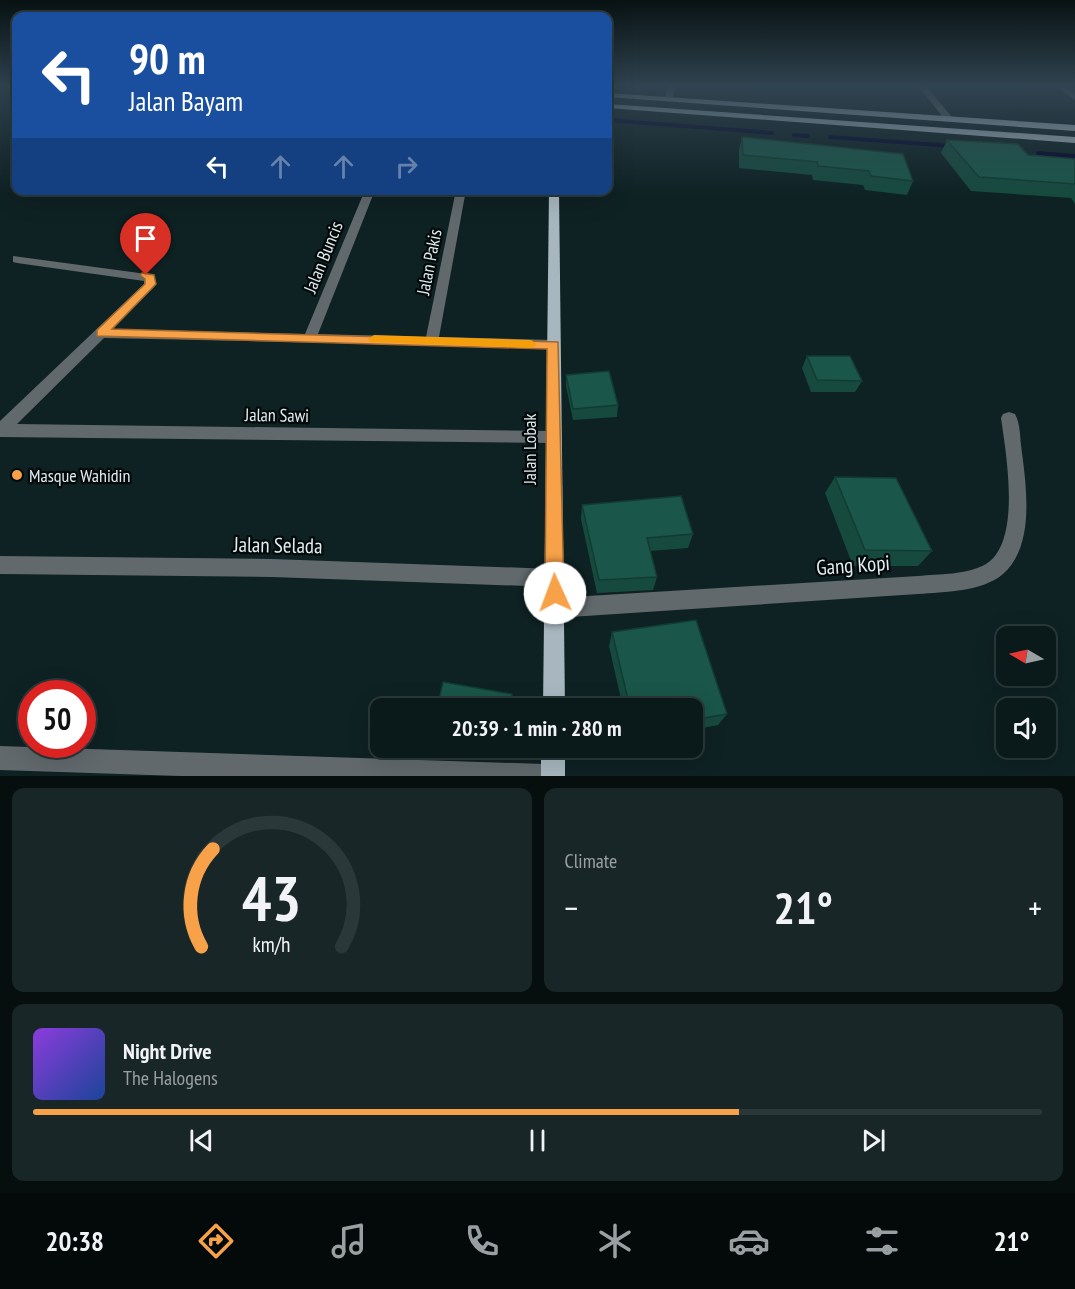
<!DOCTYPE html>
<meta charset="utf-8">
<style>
:root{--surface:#0a191a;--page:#182627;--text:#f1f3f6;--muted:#99a0a2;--line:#2a3839;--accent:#f7a148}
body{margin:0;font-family:"PT Sans Narrow",sans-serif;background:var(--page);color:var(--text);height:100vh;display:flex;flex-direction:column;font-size:22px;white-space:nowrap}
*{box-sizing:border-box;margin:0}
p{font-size:20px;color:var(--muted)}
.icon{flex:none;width:33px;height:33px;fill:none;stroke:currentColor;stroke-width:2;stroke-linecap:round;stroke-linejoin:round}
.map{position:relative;height:776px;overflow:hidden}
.side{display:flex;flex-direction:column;gap:12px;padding:12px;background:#060e0e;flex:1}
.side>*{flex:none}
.banner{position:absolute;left:12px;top:12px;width:600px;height:183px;border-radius:12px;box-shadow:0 6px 24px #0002,0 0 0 2px var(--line);background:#1a4fa0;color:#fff;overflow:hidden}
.needle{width:39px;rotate:279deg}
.controls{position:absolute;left:996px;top:626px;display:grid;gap:12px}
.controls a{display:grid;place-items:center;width:60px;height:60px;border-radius:12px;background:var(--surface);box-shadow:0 6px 24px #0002,0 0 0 2px var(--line);font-size:30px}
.speed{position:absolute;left:18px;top:680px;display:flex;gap:12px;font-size:30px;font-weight:700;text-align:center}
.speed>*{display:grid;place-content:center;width:78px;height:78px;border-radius:50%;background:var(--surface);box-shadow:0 6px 24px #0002,0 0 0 2px var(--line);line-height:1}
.speed .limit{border:9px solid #d22;background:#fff;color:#111}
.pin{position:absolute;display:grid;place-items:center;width:51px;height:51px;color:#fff;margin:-62px -26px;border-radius:50% 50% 50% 0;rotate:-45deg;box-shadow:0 0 6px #0007}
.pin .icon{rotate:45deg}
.me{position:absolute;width:66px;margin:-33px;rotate:358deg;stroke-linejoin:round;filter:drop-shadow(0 0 4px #0008)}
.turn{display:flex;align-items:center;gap:21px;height:126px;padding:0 18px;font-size:27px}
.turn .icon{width:78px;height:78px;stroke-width:2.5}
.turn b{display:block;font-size:42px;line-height:51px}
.lanes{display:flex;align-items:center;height:57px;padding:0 18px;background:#0003;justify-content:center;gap:30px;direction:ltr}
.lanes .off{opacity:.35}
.big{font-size:45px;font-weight:600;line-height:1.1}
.side .tile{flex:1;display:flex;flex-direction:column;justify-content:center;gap:9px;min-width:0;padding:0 21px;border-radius:12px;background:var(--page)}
.side .dial{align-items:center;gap:0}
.dial svg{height:156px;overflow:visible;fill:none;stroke:var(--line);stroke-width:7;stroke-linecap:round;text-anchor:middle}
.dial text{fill:var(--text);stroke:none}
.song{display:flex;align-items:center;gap:18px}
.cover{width:72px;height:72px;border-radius:9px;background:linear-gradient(135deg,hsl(270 70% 55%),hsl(220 70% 35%))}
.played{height:6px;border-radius:3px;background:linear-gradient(90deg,var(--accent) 70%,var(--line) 70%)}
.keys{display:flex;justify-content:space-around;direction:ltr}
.heat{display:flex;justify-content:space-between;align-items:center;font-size:33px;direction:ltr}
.side .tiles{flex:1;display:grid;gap:12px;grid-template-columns:1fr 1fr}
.tile:last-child{grid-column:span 2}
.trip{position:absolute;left:370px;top:698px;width:333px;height:60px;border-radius:12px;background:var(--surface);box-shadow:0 6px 24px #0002,0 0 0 2px var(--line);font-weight:600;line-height:60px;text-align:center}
.tabs{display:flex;height:96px;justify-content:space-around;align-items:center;background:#040a0a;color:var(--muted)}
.tabs .icon{width:42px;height:42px}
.tabs .selected{color:var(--accent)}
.tabs b{font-size:27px;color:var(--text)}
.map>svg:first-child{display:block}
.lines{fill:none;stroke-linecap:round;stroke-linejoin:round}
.stream{stroke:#00042a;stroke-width:4}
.minor{fill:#61696d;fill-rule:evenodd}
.major{fill:#a7b6bf;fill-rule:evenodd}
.wall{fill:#164a3f}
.shaded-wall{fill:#123c33}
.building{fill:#1a5649;stroke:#123c33;stroke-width:1.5}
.route{fill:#f7a148;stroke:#a1692f;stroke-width:1.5}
.slow{fill:#f59e0b}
.poi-dot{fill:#f7a148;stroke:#03090a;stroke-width:2}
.labels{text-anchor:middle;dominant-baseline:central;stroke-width:4.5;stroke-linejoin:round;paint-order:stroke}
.street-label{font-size:18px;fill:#e0eced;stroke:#03090a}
.poi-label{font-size:18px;fill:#e0eced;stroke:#03090a;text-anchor:start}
.near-street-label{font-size:21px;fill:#e0eced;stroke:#03090a}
</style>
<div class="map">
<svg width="1075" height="776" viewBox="0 0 1075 776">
<rect width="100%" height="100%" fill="#0e2123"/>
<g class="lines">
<g class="stream">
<polyline points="608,120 772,133"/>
<polyline points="794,135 808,136"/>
<polyline points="830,137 953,146"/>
<polyline points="1038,153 1075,156"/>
</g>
<g class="minor">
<polygon points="667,86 675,86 673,100 669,102 665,100"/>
<polygon points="918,86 926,86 952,117 952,121 946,121"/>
<polygon points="1056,86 1065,86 1075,94 1075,100"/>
<polygon points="365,190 375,190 318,334 426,337 456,190 466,190 439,337 553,340 558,342 560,345 558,348 104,338 17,424 552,431 558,433 560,437 558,441 552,443 0,437 0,421 144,284 144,281 17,263 13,262 13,256 154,275 154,287 113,329 305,334"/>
<path d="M1009,412L1015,414C1020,423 1020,435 1021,445C1026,484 1036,545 1003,574C982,592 944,592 918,594L555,618L548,615L545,608L548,601L555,598L918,576C939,574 967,575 986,564C1022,542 1006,453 1001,418L1003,414Z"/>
<polygon points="0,556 272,559 554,569 561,571 564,578 561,585 554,587 272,577 0,574"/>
<polygon points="0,746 544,764 553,767 556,776 180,776 0,770"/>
</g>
<g class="major">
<polygon points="608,93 1075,125 1075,131 608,97"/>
<polygon points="608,104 1075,137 1075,143 608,108"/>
<polygon points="549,190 559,190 565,708 543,708"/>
<rect x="541" y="747" width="24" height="29"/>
</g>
</g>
<g class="wall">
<polygon points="742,137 913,181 907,195 865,190 863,185 813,180 812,175 739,168 739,150"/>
<polygon points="947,140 1028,155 1075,159 1075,204 1071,198 971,191 941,153"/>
<polygon points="807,356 862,381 855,392 811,392 802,368"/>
<polygon points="566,375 618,405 617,417 573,420 566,386"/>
<polygon points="835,477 932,551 918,566 853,566 825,493"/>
<polygon points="582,505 693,534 688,548 650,551 657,577 653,590 597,593 581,519"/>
<polygon points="612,632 727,714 718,725 693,730 693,708 623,708 609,646"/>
<polygon points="427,747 505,747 503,760 459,759 430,754"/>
</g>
<g class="shaded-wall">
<polygon points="512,694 513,702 512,708 510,708"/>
<polygon points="503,747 505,747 503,760 502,754"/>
</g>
<g class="building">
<polygon points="742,137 903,154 913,181 871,176 869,171 818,166 817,162 743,155"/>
<polygon points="947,140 1018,144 1028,155 1075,159 1075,184 979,177"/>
<polygon points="807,356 850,356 862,381 817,380"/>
<polygon points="609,371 618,405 573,409 566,375"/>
<polygon points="835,477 896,478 932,551 865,550"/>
<polygon points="681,496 693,534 647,538 657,577 599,580 582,505"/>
<polygon points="696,620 727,714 693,720 693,708 630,708 612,632"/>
<polygon points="443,682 512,694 510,708 437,708"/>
<polygon points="428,747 503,747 502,754 456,752"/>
</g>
<linearGradient id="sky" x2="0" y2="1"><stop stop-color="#081213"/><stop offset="0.44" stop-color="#304350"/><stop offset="1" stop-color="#304350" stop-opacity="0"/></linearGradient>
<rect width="1075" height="195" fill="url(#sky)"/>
<polygon class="route" points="142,273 154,275 156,284 112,329 558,342 564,593 561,599 555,602 548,599 545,593 547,349 97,336 97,330 145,284 145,279 140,275"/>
<polygon class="slow" points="374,335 531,340 537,344 531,348 370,342 368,339"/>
<circle class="poi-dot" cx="17" cy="475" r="6"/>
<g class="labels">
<g class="street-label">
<text transform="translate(323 257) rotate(-68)">Jalan Buncis</text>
<text transform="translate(429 262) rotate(-79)">Jalan Pakis</text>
<text transform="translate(277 415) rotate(1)">Jalan Sawi</text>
<text transform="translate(529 449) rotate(-90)">Jalan Lobak</text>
</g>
<g class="poi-label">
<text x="29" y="475">Masque Wahidin</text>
</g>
<g class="near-street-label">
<text transform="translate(278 545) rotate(1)">Jalan Selada</text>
<text transform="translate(853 565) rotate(-4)">Gang Kopi</text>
</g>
</g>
</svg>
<div class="controls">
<a><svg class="needle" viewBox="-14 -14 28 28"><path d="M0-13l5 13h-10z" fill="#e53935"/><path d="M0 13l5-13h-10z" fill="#99a0a2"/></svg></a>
<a><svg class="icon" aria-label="sound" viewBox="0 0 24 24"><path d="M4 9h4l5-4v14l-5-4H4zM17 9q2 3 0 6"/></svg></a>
</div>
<div class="speed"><div class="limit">50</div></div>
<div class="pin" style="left:146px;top:275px;background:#d93025"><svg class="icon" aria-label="arrive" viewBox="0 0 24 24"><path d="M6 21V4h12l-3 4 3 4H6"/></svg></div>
<svg class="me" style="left:555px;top:593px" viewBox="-20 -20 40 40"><circle r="19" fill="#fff"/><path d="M0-13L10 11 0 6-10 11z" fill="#f7a148"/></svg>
<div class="trip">20:39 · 1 min · 280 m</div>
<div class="banner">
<div class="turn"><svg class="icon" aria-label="left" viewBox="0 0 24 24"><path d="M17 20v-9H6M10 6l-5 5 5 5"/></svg><div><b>90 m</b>Jalan Bayam</div></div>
<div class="lanes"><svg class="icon" aria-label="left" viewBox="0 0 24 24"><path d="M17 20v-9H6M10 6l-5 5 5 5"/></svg><svg class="icon off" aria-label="ahead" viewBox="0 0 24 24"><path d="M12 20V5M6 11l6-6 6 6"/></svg><svg class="icon off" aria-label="ahead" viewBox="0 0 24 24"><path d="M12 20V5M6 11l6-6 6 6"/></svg><svg class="icon off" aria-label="right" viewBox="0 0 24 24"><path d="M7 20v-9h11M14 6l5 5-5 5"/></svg></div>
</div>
</div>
<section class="side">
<div class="tiles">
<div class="tile dial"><svg viewBox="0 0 100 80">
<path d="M14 69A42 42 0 1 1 86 69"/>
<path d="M14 69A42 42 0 0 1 20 19" stroke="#f7a148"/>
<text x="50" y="56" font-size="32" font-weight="700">43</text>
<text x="50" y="72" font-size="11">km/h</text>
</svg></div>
<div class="tile"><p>Climate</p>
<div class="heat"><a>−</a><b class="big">21°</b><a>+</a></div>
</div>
<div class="tile">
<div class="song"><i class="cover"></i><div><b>Night Drive</b><p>The Halogens</p></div></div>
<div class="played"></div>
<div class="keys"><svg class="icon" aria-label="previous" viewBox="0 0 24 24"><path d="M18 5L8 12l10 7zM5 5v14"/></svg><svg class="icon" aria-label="pause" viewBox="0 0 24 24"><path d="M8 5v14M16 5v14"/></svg><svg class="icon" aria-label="next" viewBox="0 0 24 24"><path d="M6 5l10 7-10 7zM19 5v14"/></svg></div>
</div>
</div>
</section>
<nav class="tabs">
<b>20:38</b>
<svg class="icon selected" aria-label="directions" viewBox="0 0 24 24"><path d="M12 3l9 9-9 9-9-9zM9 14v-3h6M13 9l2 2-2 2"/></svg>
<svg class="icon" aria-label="music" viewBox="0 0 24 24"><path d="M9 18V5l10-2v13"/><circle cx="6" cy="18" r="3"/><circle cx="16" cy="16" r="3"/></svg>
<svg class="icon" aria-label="phone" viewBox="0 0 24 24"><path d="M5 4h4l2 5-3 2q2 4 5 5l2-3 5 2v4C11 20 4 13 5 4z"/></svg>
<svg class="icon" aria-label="climate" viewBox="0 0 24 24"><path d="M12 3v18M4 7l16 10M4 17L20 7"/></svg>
<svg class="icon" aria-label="car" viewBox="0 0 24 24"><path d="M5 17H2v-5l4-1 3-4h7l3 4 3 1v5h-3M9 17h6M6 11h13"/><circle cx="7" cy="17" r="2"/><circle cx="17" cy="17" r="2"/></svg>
<svg class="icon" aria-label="filters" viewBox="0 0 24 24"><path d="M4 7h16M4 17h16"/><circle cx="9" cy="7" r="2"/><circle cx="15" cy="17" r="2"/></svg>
<b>21°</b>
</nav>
